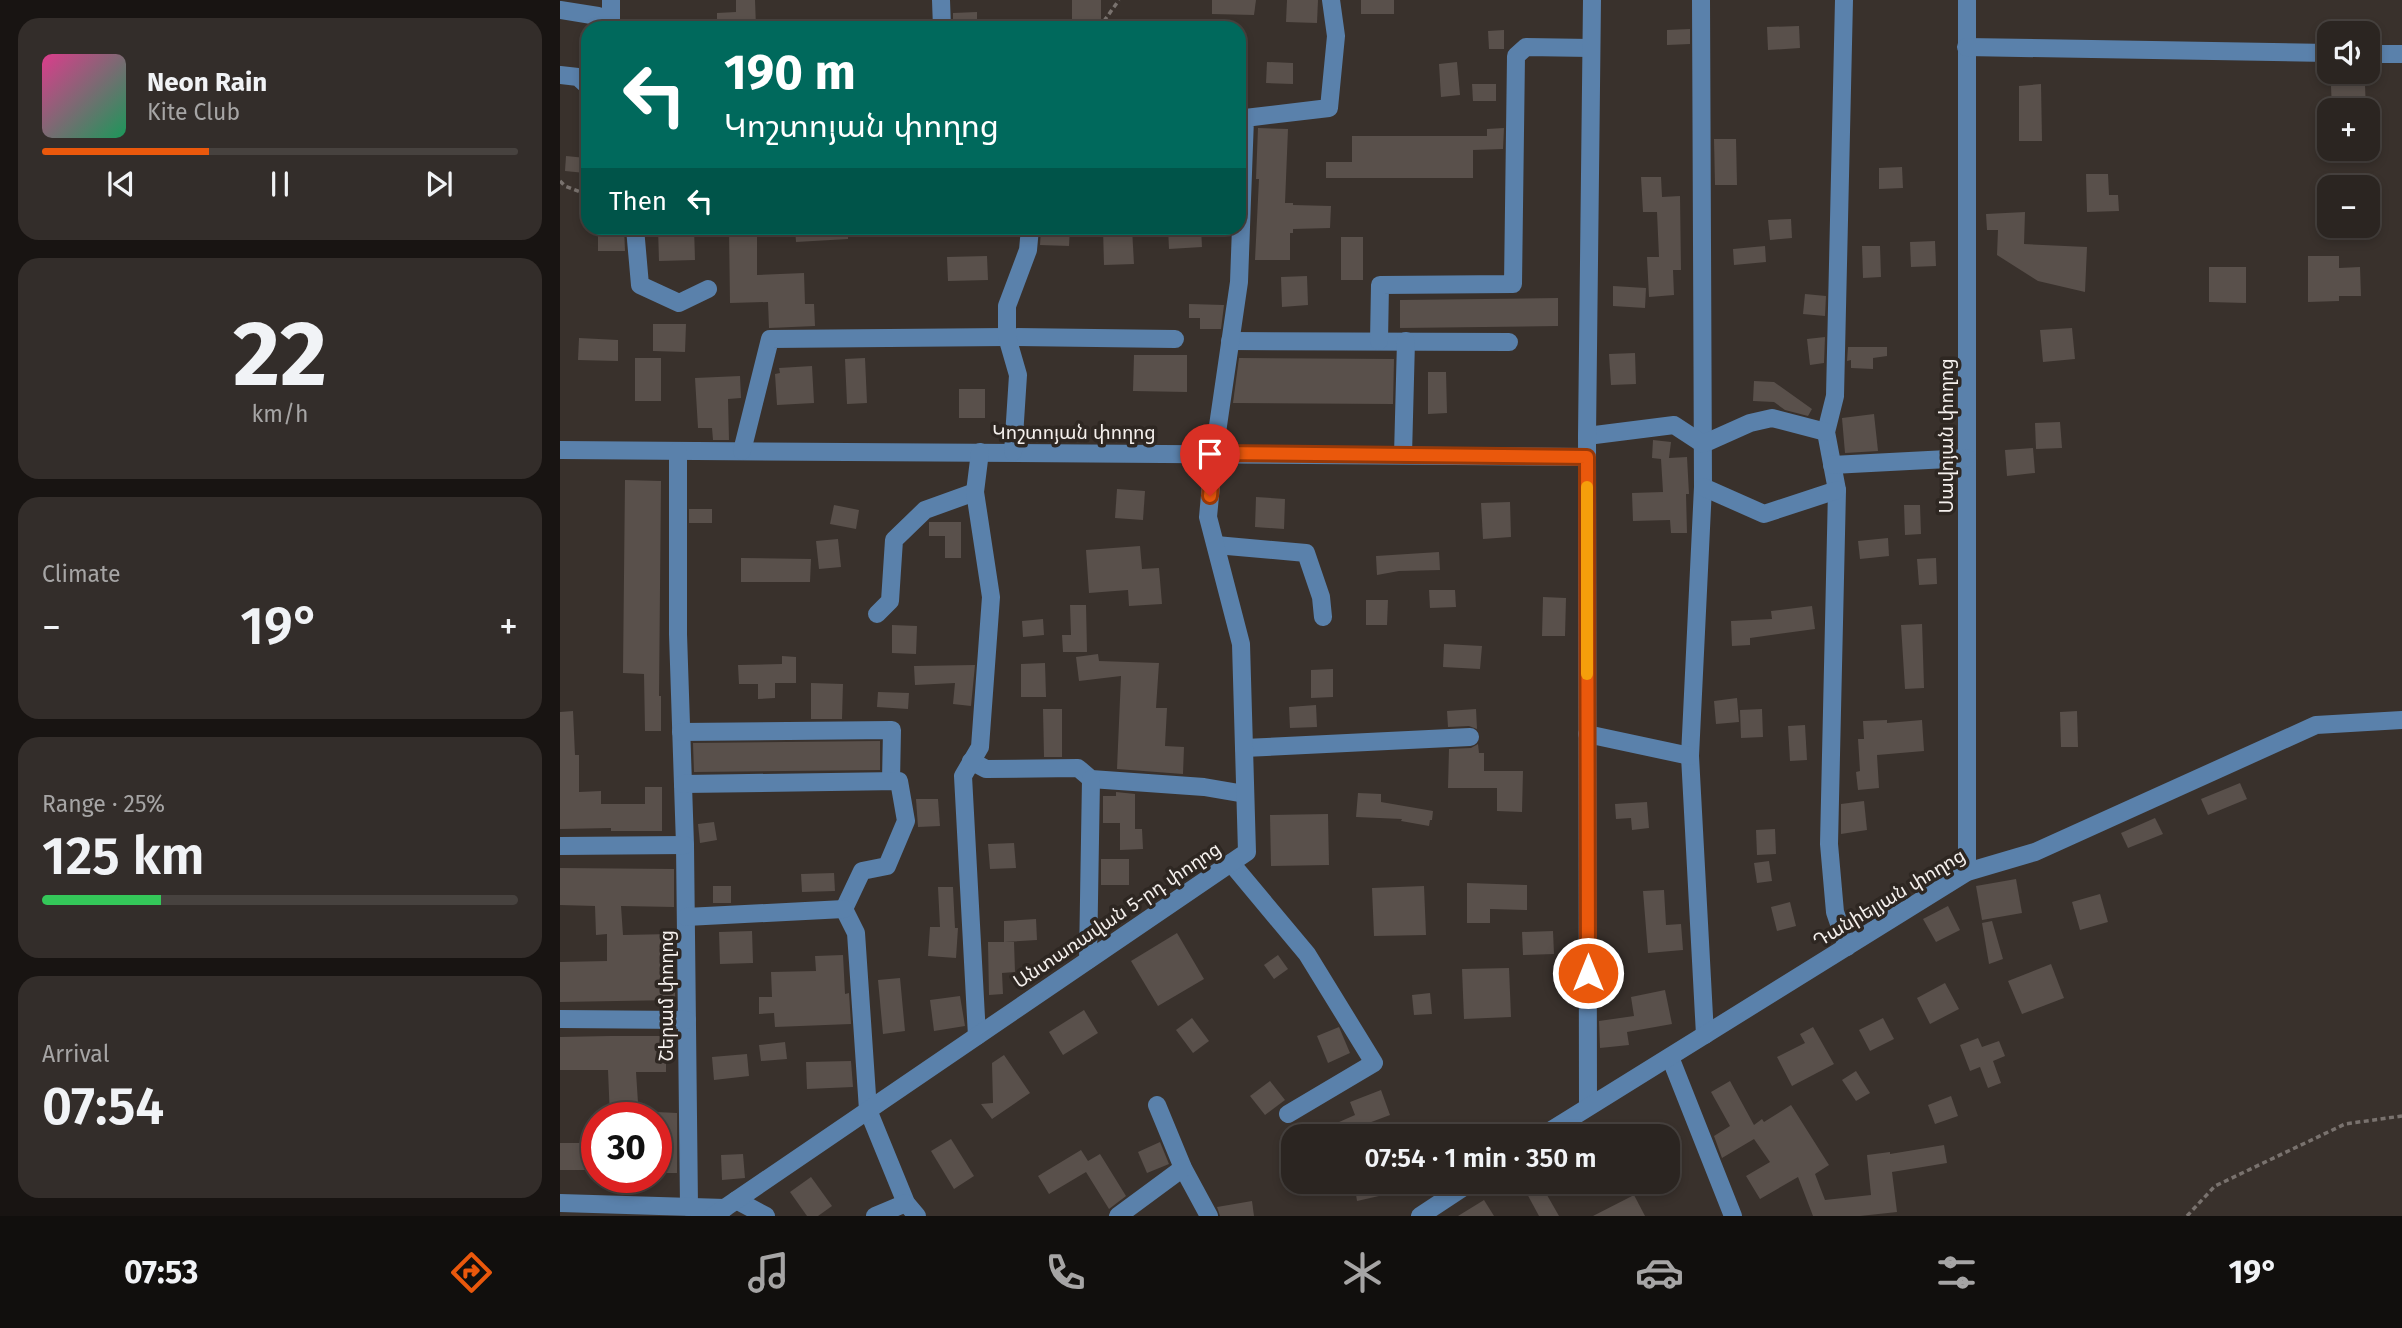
<!DOCTYPE html>
<meta charset="utf-8">
<style>
:root{--surface:#2b2521;--page:#332d2a;--text:#f1f3f6;--muted:#a6a5a5;--line:#47423f;--accent:#ea580c}
body{margin:0;font-family:"Fira Sans","Noto Sans Armenian",sans-serif;background:var(--page);color:var(--text);height:100vh;display:flex;flex-direction:column;font-size:26px;white-space:nowrap}
*{box-sizing:border-box;margin:0}
p{font-size:23px;color:var(--muted)}
.icon{flex:none;width:38px;height:38px;fill:none;stroke:currentColor;stroke-width:2;stroke-linecap:round;stroke-linejoin:round}
.map{position:relative;flex:1;overflow:hidden}
.side{display:flex;flex-direction:column;gap:18px;padding:18px;background:#181412;width:560px}
.side>*{flex:none}
.banner{position:absolute;left:21px;top:21px;width:665px;height:214px;border-radius:21px;box-shadow:0 4px 10px #0003,0 0 0 2px var(--line);background:#00695c;color:#fff;overflow:hidden}
.buttons{position:absolute;left:1757px;top:21px;display:grid;gap:14px}
.buttons a{display:grid;place-items:center;width:63px;height:63px;border-radius:14px;background:var(--surface);box-shadow:0 4px 10px #0003,0 0 0 2px var(--line);font-size:35px}
.speed{position:absolute;left:21px;top:1102px;display:flex;gap:14px;font-size:35px;font-weight:700;text-align:center}
.speed>*{display:grid;place-content:center;width:91px;height:91px;border-radius:50%;background:var(--surface);box-shadow:0 4px 10px #0003,0 0 0 2px var(--line);line-height:1}
.speed .limit{border:10px solid #d22;background:#fff;color:#111}
.pin{position:absolute;display:grid;place-items:center;width:60px;height:60px;color:#fff;margin:-72px -30px;border-radius:50% 50% 50% 0;rotate:-45deg;box-shadow:0 0 7px #0007}
.pin .icon{rotate:45deg}
.me{position:absolute;width:77px;margin:-38px;rotate:0deg;stroke-linejoin:round;filter:drop-shadow(0 0 5px #0008)}
.turn{display:flex;align-items:center;gap:24px;height:147px;padding:0 28px;font-size:32px}
.turn .icon{width:91px;height:91px;stroke-width:2.5}
.turn b{display:block;font-size:49px;line-height:60px}
.then{display:flex;align-items:center;height:66px;padding:0 28px;background:#0003;gap:14px;font-size:26px}
.big{font-size:52px;font-weight:600;line-height:1.1}
.side .widget{flex:1;display:flex;flex-direction:column;justify-content:center;gap:10px;min-width:0;padding:0 24px;border-radius:21px;background:var(--page)}
.side .dial{align-items:center;gap:0}
.dial b{font-size:91px;line-height:1}
.song{display:flex;align-items:center;gap:21px}
.cover{width:84px;height:84px;border-radius:10px;background:linear-gradient(135deg,hsl(330 70% 55%),hsl(150 70% 35%))}
.played{height:7px;border-radius:4px;background:linear-gradient(90deg,var(--accent) 35%,var(--line) 35%)}
.keys{display:flex;justify-content:space-around;direction:ltr}
.heat{display:flex;justify-content:space-between;align-items:center;font-size:38px;direction:ltr}
.charge{height:10px;border-radius:5px;background:linear-gradient(90deg,#34c759 25%,var(--line) 0)}
.trip{position:absolute;left:721px;top:1124px;width:399px;height:70px;border-radius:21px;background:var(--surface);box-shadow:0 4px 10px #0003,0 0 0 2px var(--line);font-weight:600;line-height:70px;text-align:center}
.dock{display:flex;height:112px;justify-content:space-around;align-items:center;background:#110f0d;color:var(--muted)}
.dock .icon{width:49px;height:49px}
.dock .selected{color:var(--accent)}
.dock b{font-size:32px;color:var(--text)}
main{display:flex;flex:1;min-height:0}
.map>svg:first-child{display:block}
.building{fill:#59504b}
.lines{fill:none;stroke-linecap:round;stroke-linejoin:round}
.path{stroke:#79726e;stroke-width:3.5;stroke-dasharray:5 3.5;stroke-linecap:butt}
.minor{stroke:#5a81ab;stroke-width:18}
.route-casing{stroke:#983908;stroke-width:18}
.route{stroke:#ea580c;stroke-width:12}
.slow{stroke:#f59e0b;stroke-width:12}
.labels{text-anchor:middle;dominant-baseline:central;stroke-width:7;stroke-linejoin:round;paint-order:stroke}
.street-label{font-size:19px;fill:#f5f0ed;stroke:#2e2722}
</style>
<main>
<section class="side">
<div class="widget">
<div class="song"><i class="cover"></i><div><b>Neon Rain</b><p>Kite Club</p></div></div>
<div class="played"></div>
<div class="keys"><svg class="icon" aria-label="previous" viewBox="0 0 24 24"><path d="M18 5L8 12l10 7zM5 5v14"/></svg><svg class="icon" aria-label="pause" viewBox="0 0 24 24"><path d="M8 5v14M16 5v14"/></svg><svg class="icon" aria-label="next" viewBox="0 0 24 24"><path d="M6 5l10 7-10 7zM19 5v14"/></svg></div>
</div>
<div class="widget dial"><b>22</b><p>km/h</p></div>
<div class="widget"><p>Climate</p>
<div class="heat"><a>−</a><b class="big">19°</b><a>+</a></div>
</div>
<div class="widget"><p>Range · 25%</p><b class="big">125 km</b><div class="charge"></div></div>
<div class="widget"><p>Arrival</p><b class="big">07:54</b></div>
</section>
<div class="map">
<svg width="1842" height="1216" viewBox="0 0 1842 1216">
<rect width="100%" height="100%" fill="#39312c"/>
<g class="building">
<polygon points="176,0 195,0 196,27 157,28 157,13 176,12"/>
<rect x="512" y="0" width="29" height="23"/>
<polygon points="652,0 696,0 694,15 652,14"/>
<polygon points="727,0 758,0 757,23 726,22"/>
<rect x="801" y="0" width="33" height="14"/>
<polygon points="417,12 417,28 393,28 393,13"/>
<polygon points="1239,26 1240,48 1208,50 1207,27"/>
<polygon points="1130,29 1130,44 1107,45 1107,30"/>
<polygon points="944,30 944,49 929,49 928,31"/>
<polygon points="707,62 733,63 733,84 706,83"/>
<polygon points="897,62 900,95 881,97 879,64"/>
<polygon points="912,84 936,84 936,101 913,101"/>
<polygon points="1481,84 1482,141 1459,141 1459,86"/>
<polygon points="1805,85 1806,110 1772,110 1771,86"/>
<polygon points="698,128 728,129 725,203 733,203 733,205 771,206 770,228 733,229 733,233 730,233 730,260 695,260 699,179 696,179"/>
<polygon points="944,128 943,149 913,150 913,178 766,178 766,162 792,162 792,136 927,136 927,129"/>
<polygon points="1154,139 1176,139 1177,185 1155,185"/>
<polygon points="6,156 26,158 25,173 5,171"/>
<polygon points="1342,167 1343,188 1319,189 1319,168"/>
<polygon points="1526,174 1548,174 1549,195 1558,195 1559,211 1527,212"/>
<polygon points="1081,177 1101,177 1102,197 1120,196 1121,270 1113,270 1114,295 1089,297 1087,257 1099,257 1097,212 1083,212"/>
<polygon points="1465,212 1464,244 1527,247 1525,292 1478,281 1437,255 1438,230 1427,230 1426,214"/>
<polygon points="1231,219 1232,238 1210,240 1208,220"/>
<polygon points="38,228 64,228 65,251 38,251"/>
<polygon points="98,228 134,228 135,260 99,261"/>
<polygon points="169,228 197,228 197,275 244,273 245,304 254,304 255,326 209,328 208,302 170,303"/>
<polygon points="235,228 288,228 288,239 236,242"/>
<polygon points="481,228 510,228 509,246 480,245"/>
<polygon points="543,228 572,228 574,264 544,265"/>
<polygon points="608,228 641,228 642,247 609,249"/>
<rect x="781" y="237" width="22" height="43"/>
<polygon points="1375,241 1376,266 1351,267 1350,242"/>
<polygon points="1205,246 1206,262 1174,265 1173,249"/>
<polygon points="1302,246 1320,246 1321,277 1303,278"/>
<polygon points="427,256 428,280 388,281 387,257"/>
<polygon points="1748,256 1779,256 1779,268 1800,267 1801,296 1779,296 1779,301 1748,302"/>
<polygon points="1649,267 1686,267 1686,303 1649,302"/>
<polygon points="747,276 748,305 722,307 721,277"/>
<polygon points="1053,286 1086,288 1085,308 1053,306"/>
<polygon points="1245,294 1266,296 1265,316 1243,314"/>
<polygon points="998,298 998,326 840,328 840,300"/>
<polygon points="629,304 664,305 661,329 640,329 640,318 629,318"/>
<polygon points="93,324 126,324 125,352 93,351"/>
<polygon points="1512,328 1515,359 1483,362 1480,330"/>
<polygon points="1265,337 1264,363 1250,365 1247,339"/>
<polygon points="19,338 58,340 58,361 18,360"/>
<polygon points="1288,347 1327,347 1327,356 1313,358 1313,369 1291,368 1291,360 1287,361"/>
<polygon points="1075,353 1076,384 1051,385 1049,354"/>
<polygon points="574,355 627,355 627,392 573,391"/>
<rect x="75" y="358" width="26" height="43"/>
<polygon points="305,358 307,403 287,404 285,359"/>
<polygon points="679,358 834,359 833,404 673,403"/>
<polygon points="252,366 254,403 217,405 215,374 220,373 219,368"/>
<polygon points="868,372 886,372 887,413 868,414"/>
<polygon points="180,376 181,398 168,399 169,440 153,440 152,428 138,428 135,378"/>
<polygon points="1194,381 1214,382 1252,409 1248,416 1225,410 1214,402 1193,401"/>
<rect x="399" y="389" width="26" height="29"/>
<polygon points="1314,414 1318,451 1285,453 1282,418"/>
<polygon points="1500,422 1502,448 1476,449 1475,423"/>
<polygon points="1093,440 1111,442 1109,458 1127,457 1129,494 1126,494 1127,533 1111,533 1110,520 1073,521 1072,493 1103,492 1101,459 1092,458"/>
<polygon points="1473,448 1475,473 1447,476 1445,450"/>
<polygon points="65,480 101,481 99,696 101,696 101,731 85,731 84,674 63,673"/>
<polygon points="557,489 585,491 583,520 555,518"/>
<polygon points="696,497 725,499 724,529 695,527"/>
<polygon points="950,502 951,537 923,539 921,503"/>
<polygon points="274,505 299,510 296,529 270,524"/>
<polygon points="1344,505 1360,505 1361,534 1345,535"/>
<rect x="129" y="509" width="23" height="14"/>
<polygon points="369,522 401,522 401,558 385,558 385,536 369,536"/>
<polygon points="1328,538 1329,556 1300,559 1298,541"/>
<polygon points="278,539 281,567 259,569 256,541"/>
<polygon points="580,546 582,569 599,568 602,604 569,606 568,590 529,593 526,550"/>
<polygon points="879,552 880,570 839,571 817,575 816,556"/>
<polygon points="181,558 251,559 250,582 181,582"/>
<polygon points="1376,558 1377,584 1359,585 1357,559"/>
<polygon points="869,590 895,590 896,607 870,608"/>
<polygon points="983,597 1006,598 1005,636 982,636"/>
<polygon points="806,600 828,600 827,625 806,625"/>
<polygon points="510,605 526,605 527,652 503,652 502,635 511,635"/>
<polygon points="1252,606 1255,629 1190,638 1190,645 1172,646 1171,621 1212,619 1211,611"/>
<polygon points="483,619 484,635 463,637 462,621"/>
<polygon points="1362,624 1364,688 1345,689 1341,625"/>
<polygon points="332,625 357,626 356,654 332,653"/>
<polygon points="884,644 922,646 920,669 883,667"/>
<polygon points="538,654 539,661 599,663 596,708 607,708 605,746 624,747 623,774 557,769 561,676 519,681 516,657"/>
<polygon points="222,656 236,657 236,683 215,683 215,698 198,699 198,684 179,684 178,665 222,664"/>
<polygon points="485,663 486,697 461,697 461,664"/>
<polygon points="415,665 411,706 393,704 395,683 355,685 354,666"/>
<polygon points="773,669 773,697 751,698 751,670"/>
<polygon points="251,683 283,684 282,719 251,719"/>
<polygon points="318,692 349,693 348,709 317,707"/>
<polygon points="1177,698 1179,722 1156,724 1154,701"/>
<polygon points="756,705 757,727 730,728 729,707"/>
<polygon points="483,709 502,709 502,757 484,757"/>
<polygon points="916,709 917,729 909,726 888,727 887,711"/>
<polygon points="1202,709 1203,737 1181,738 1180,710"/>
<polygon points="13,711 15,755 19,755 19,792 41,791 41,804 85,804 85,787 102,787 102,831 51,831 51,828 0,829 0,712"/>
<polygon points="1517,711 1518,747 1501,747 1500,712"/>
<polygon points="1327,720 1327,723 1362,720 1364,751 1317,755 1319,788 1298,790 1296,772 1300,771 1298,739 1304,739 1303,721"/>
<polygon points="1245,725 1247,760 1230,761 1228,726"/>
<polygon points="320,741 320,770 134,772 133,743"/>
<polygon points="918,744 919,753 924,753 924,771 963,771 962,812 937,811 937,788 888,788 889,749 911,748"/>
<polygon points="1680,783 1687,799 1648,815 1641,799"/>
<polygon points="556,792 575,794 575,829 582,829 583,849 560,850 560,823 543,823 543,796 556,796"/>
<polygon points="798,793 821,794 821,802 873,811 872,820 870,820 869,826 841,821 842,819 796,817"/>
<polygon points="356,799 378,799 380,826 358,827"/>
<polygon points="1304,801 1307,830 1281,834 1281,804"/>
<polygon points="1087,802 1089,828 1072,830 1071,818 1056,819 1055,804"/>
<polygon points="768,814 769,865 711,866 710,815"/>
<polygon points="1595,818 1603,834 1568,848 1561,833"/>
<polygon points="154,822 157,840 140,843 138,824"/>
<polygon points="1215,829 1216,854 1197,855 1196,830"/>
<polygon points="454,843 456,868 430,869 428,844"/>
<rect x="541" y="859" width="28" height="26"/>
<polygon points="1209,861 1212,881 1197,883 1194,863"/>
<polygon points="0,868 114,869 114,907 61,906 63,935 111,934 112,960 115,960 115,1000 0,1002 0,962 47,961 47,934 36,935 35,906 0,905"/>
<polygon points="274,873 275,891 242,892 241,874"/>
<polygon points="1456,879 1462,913 1422,920 1416,886"/>
<polygon points="907,883 967,885 967,910 930,909 930,923 907,923"/>
<rect x="153" y="886" width="18" height="17"/>
<polygon points="864,886 866,935 814,936 812,888"/>
<polygon points="378,887 393,887 395,928 398,928 396,958 368,956 370,927 380,927"/>
<polygon points="1104,890 1106,925 1121,924 1123,950 1088,953 1083,891"/>
<polygon points="1540,894 1548,922 1520,930 1512,902"/>
<polygon points="1230,902 1236,926 1217,931 1211,907"/>
<polygon points="1388,906 1400,930 1376,942 1363,919"/>
<polygon points="476,919 477,940 444,942 444,921"/>
<polygon points="1432,921 1443,959 1429,964 1422,923"/>
<polygon points="192,931 193,963 160,964 159,932"/>
<polygon points="993,931 994,954 963,955 962,932"/>
<polygon points="617,933 644,979 598,1006 571,961"/>
<polygon points="428,942 454,942 455,972 442,973 443,994 429,995"/>
<polygon points="283,955 285,994 289,993 291,1024 215,1027 214,1013 199,1014 199,997 212,997 211,972 256,971 255,956"/>
<polygon points="718,955 728,969 714,979 704,965"/>
<polygon points="1491,964 1504,998 1462,1014 1448,981"/>
<polygon points="949,968 951,1017 904,1019 902,969"/>
<polygon points="340,978 345,1031 323,1034 318,980"/>
<polygon points="1385,983 1399,1009 1370,1024 1357,998"/>
<polygon points="1105,990 1112,1024 1067,1032 1069,1045 1040,1048 1039,1021 1074,1016 1071,997"/>
<polygon points="870,993 872,1014 854,1015 852,995"/>
<polygon points="400,996 405,1026 374,1031 370,1000"/>
<polygon points="524,1010 538,1033 503,1055 489,1032"/>
<polygon points="632,1018 649,1041 633,1053 616,1030"/>
<polygon points="1323,1018 1334,1039 1310,1051 1299,1030"/>
<polygon points="779,1027 790,1053 768,1063 757,1036"/>
<polygon points="1253,1027 1274,1064 1232,1086 1217,1057 1245,1043 1240,1034"/>
<polygon points="50,1036 106,1036 106,1072 76,1072 79,1118 50,1118 48,1070 0,1070 0,1037"/>
<polygon points="1418,1038 1422,1047 1439,1041 1445,1056 1433,1061 1441,1083 1428,1088 1420,1067 1410,1071 1400,1045"/>
<polygon points="225,1042 227,1059 201,1061 199,1045"/>
<polygon points="187,1054 189,1076 154,1080 152,1057"/>
<polygon points="444,1055 470,1093 432,1119 421,1104 433,1103 432,1063"/>
<polygon points="291,1061 293,1087 247,1089 246,1062"/>
<polygon points="1296,1071 1310,1093 1296,1101 1282,1080"/>
<polygon points="710,1081 725,1100 705,1115 690,1096"/>
<polygon points="1170,1081 1194,1125 1202,1119 1204,1122 1231,1105 1269,1165 1255,1174 1265,1200 1311,1195 1307,1155 1330,1152 1330,1154 1384,1145 1387,1163 1332,1172 1337,1212 1300,1216 1253,1216 1238,1177 1200,1199 1186,1176 1210,1162 1194,1139 1162,1158 1154,1136 1170,1126 1151,1092"/>
<polygon points="821,1090 830,1115 774,1136 770,1126 795,1115 790,1102"/>
<polygon points="1391,1096 1398,1116 1375,1124 1368,1105"/>
<polygon points="96,1112 117,1113 117,1173 96,1173"/>
<polygon points="391,1139 414,1176 394,1189 371,1151"/>
<polygon points="600,1142 609,1164 587,1173 578,1152"/>
<rect x="0" y="1143" width="37" height="27"/>
<polygon points="521,1150 528,1161 540,1154 566,1196 549,1209 526,1172 489,1194 478,1176"/>
<polygon points="183,1154 185,1178 162,1180 161,1155"/>
<polygon points="251,1177 272,1206 258,1216 247,1216 230,1192"/>
<polygon points="794,1181 816,1181 819,1196 797,1201"/>
<polygon points="960,1181 979,1181 999,1216 979,1216"/>
<polygon points="1074,1195 1085,1216 1033,1216"/>
<polygon points="924,1200 934,1216 898,1216"/>
<polygon points="692,1201 694,1216 660,1216 657,1207"/>
</g>
<g class="lines">
<g class="path">
<polyline points="539,28 559,0"/>
<polyline points="0,181 5,186 28,195"/>
<polyline points="1627,1216 1655,1186 1785,1124 1842,1116"/>
</g>
<g class="minor">
<polyline points="381,0 382,28"/>
<polyline points="1141,0 1143,487 1130,756 1145,1035"/>
<polyline points="1284,0 1275,396 1266,432 1277,490 1269,844 1275,912 1287,947"/>
<polyline points="1407,0 1407,872"/>
<polyline points="0,10 38,16 51,28"/>
<polyline points="51,28 51,0"/>
<polyline points="1406,47 1769,53"/>
<polyline points="1808,54 1842,54"/>
<polyline points="0,75 18,77 28,86"/>
<polyline points="75,228 80,285 119,303 148,289"/>
<polyline points="670,341 949,342"/>
<polyline points="819,341 820,285 953,284 956,56 966,47 1031,48"/>
<polyline points="1027,436 1114,425 1143,444 1190,423 1212,418 1266,432"/>
<polyline points="0,450 1027,457"/>
<polyline points="118,451 118,634 125,845 129,1207"/>
<polyline points="182,451 210,339 447,337 615,339"/>
<polyline points="453,452 458,375 447,337 447,306 468,250 470,228"/>
<polyline points="843,455 846,341"/>
<polyline points="1272,465 1407,458"/>
<polyline points="1143,487 1204,514 1277,490"/>
<polyline points="656,545 746,553 761,597 763,617"/>
<polyline points="317,614 330,601 334,540 365,510 415,492"/>
<polyline points="121,732 332,730 331,781"/>
<polyline points="1027,734 1130,756"/>
<polyline points="684,748 910,737"/>
<polyline points="411,761 426,769 518,768 531,779 644,787 685,794"/>
<polyline points="123,784 339,781 346,821 327,866 302,871 284,909 296,933 308,1110 346,1203 357,1216"/>
<polyline points="0,846 125,845"/>
<polyline points="671,863 747,954 814,1063 728,1114"/>
<polyline points="126,917 284,909"/>
<polyline points="528,960 531,779"/>
<polyline points="0,1019 127,1020"/>
<polyline points="417,1036 403,776 420,747 431,597 415,492 420,452"/>
<polyline points="1110,1057 1173,1216"/>
<polyline points="597,1105 623,1168 649,1216"/>
<polyline points="1028,1106 1027,436 1032,0"/>
<polyline points="982,1136 1407,872 1475,852 1756,725 1842,720"/>
<polyline points="176,1200 206,1216"/>
<polyline points="0,1203 165,1208"/>
<polyline points="153,1216 687,852 681,644 648,517 654,453 679,282 685,118 769,108 776,36 771,0"/>
<polyline points="315,1216 346,1203"/>
<polyline points="558,1216 623,1168"/>
<polyline points="860,1216 913,1181"/>
</g>
</g>
<g class="lines">
<g class="route-casing">
<polyline id="route" points="650,496 654,453 1027,457 1028,973"/>
</g>
<use href="#route" class="route"/>
<polyline class="slow" points="1027,487 1027,674"/>
</g>
<g class="labels">
<g class="street-label">
<text x="514" y="432">Կոշտոյան փողոց</text>
<text transform="translate(1386 436) rotate(-90)">Սավոյան փողոց</text>
<text transform="translate(1329 898) rotate(-31)">Դանիելյան փողոց</text>
<text transform="translate(557 915) rotate(-34)">Անտառավան 5-րդ փողոց</text>
<text transform="translate(106 996) rotate(-90)">Շերամ փողոց</text>
</g>
</g>
</svg>
<div class="buttons">
<a><svg class="icon" aria-label="sound" viewBox="0 0 24 24"><path d="M4 9h4l5-4v14l-5-4H4zM17 9q2 3 0 6"/></svg></a>
<a>+</a>
<a>−</a>
</div>
<div class="speed"><div class="limit">30</div></div>
<div class="pin" style="left:650px;top:496px;background:#d93025"><svg class="icon" aria-label="arrive" viewBox="0 0 24 24"><path d="M6 21V4h12l-3 4 3 4H6"/></svg></div>
<svg class="me" style="left:1028px;top:973px" viewBox="-20 -20 40 40"><circle r="17" fill="#ea580c" stroke="#fff" stroke-width="3"/><path d="M0-11L8 9 0 5-8 9z" fill="#fff"/></svg>
<div class="trip">07:54 · 1 min · 350 m</div>
<div class="banner">
<div class="turn"><svg class="icon" aria-label="left" viewBox="0 0 24 24"><path d="M17 20v-9H6M10 6l-5 5 5 5"/></svg><div><b>190 m</b>Կոշտոյան փողոց</div></div>
<div class="then">Then<svg class="icon" aria-label="left" viewBox="0 0 24 24"><path d="M17 20v-9H6M10 6l-5 5 5 5"/></svg></div>
</div>
</div>
</main>
<nav class="dock">
<b>07:53</b>
<svg class="icon selected" aria-label="directions" viewBox="0 0 24 24"><path d="M12 3l9 9-9 9-9-9zM9 14v-3h6M13 9l2 2-2 2"/></svg>
<svg class="icon" aria-label="music" viewBox="0 0 24 24"><path d="M9 18V5l10-2v13"/><circle cx="6" cy="18" r="3"/><circle cx="16" cy="16" r="3"/></svg>
<svg class="icon" aria-label="phone" viewBox="0 0 24 24"><path d="M5 4h4l2 5-3 2q2 4 5 5l2-3 5 2v4C11 20 4 13 5 4z"/></svg>
<svg class="icon" aria-label="climate" viewBox="0 0 24 24"><path d="M12 3v18M4 7l16 10M4 17L20 7"/></svg>
<svg class="icon" aria-label="car" viewBox="0 0 24 24"><path d="M5 17H2v-5l4-1 3-4h7l3 4 3 1v5h-3M9 17h6M6 11h13"/><circle cx="7" cy="17" r="2"/><circle cx="17" cy="17" r="2"/></svg>
<svg class="icon" aria-label="filters" viewBox="0 0 24 24"><path d="M4 7h16M4 17h16"/><circle cx="9" cy="7" r="2"/><circle cx="15" cy="17" r="2"/></svg>
<b>19°</b>
</nav>
